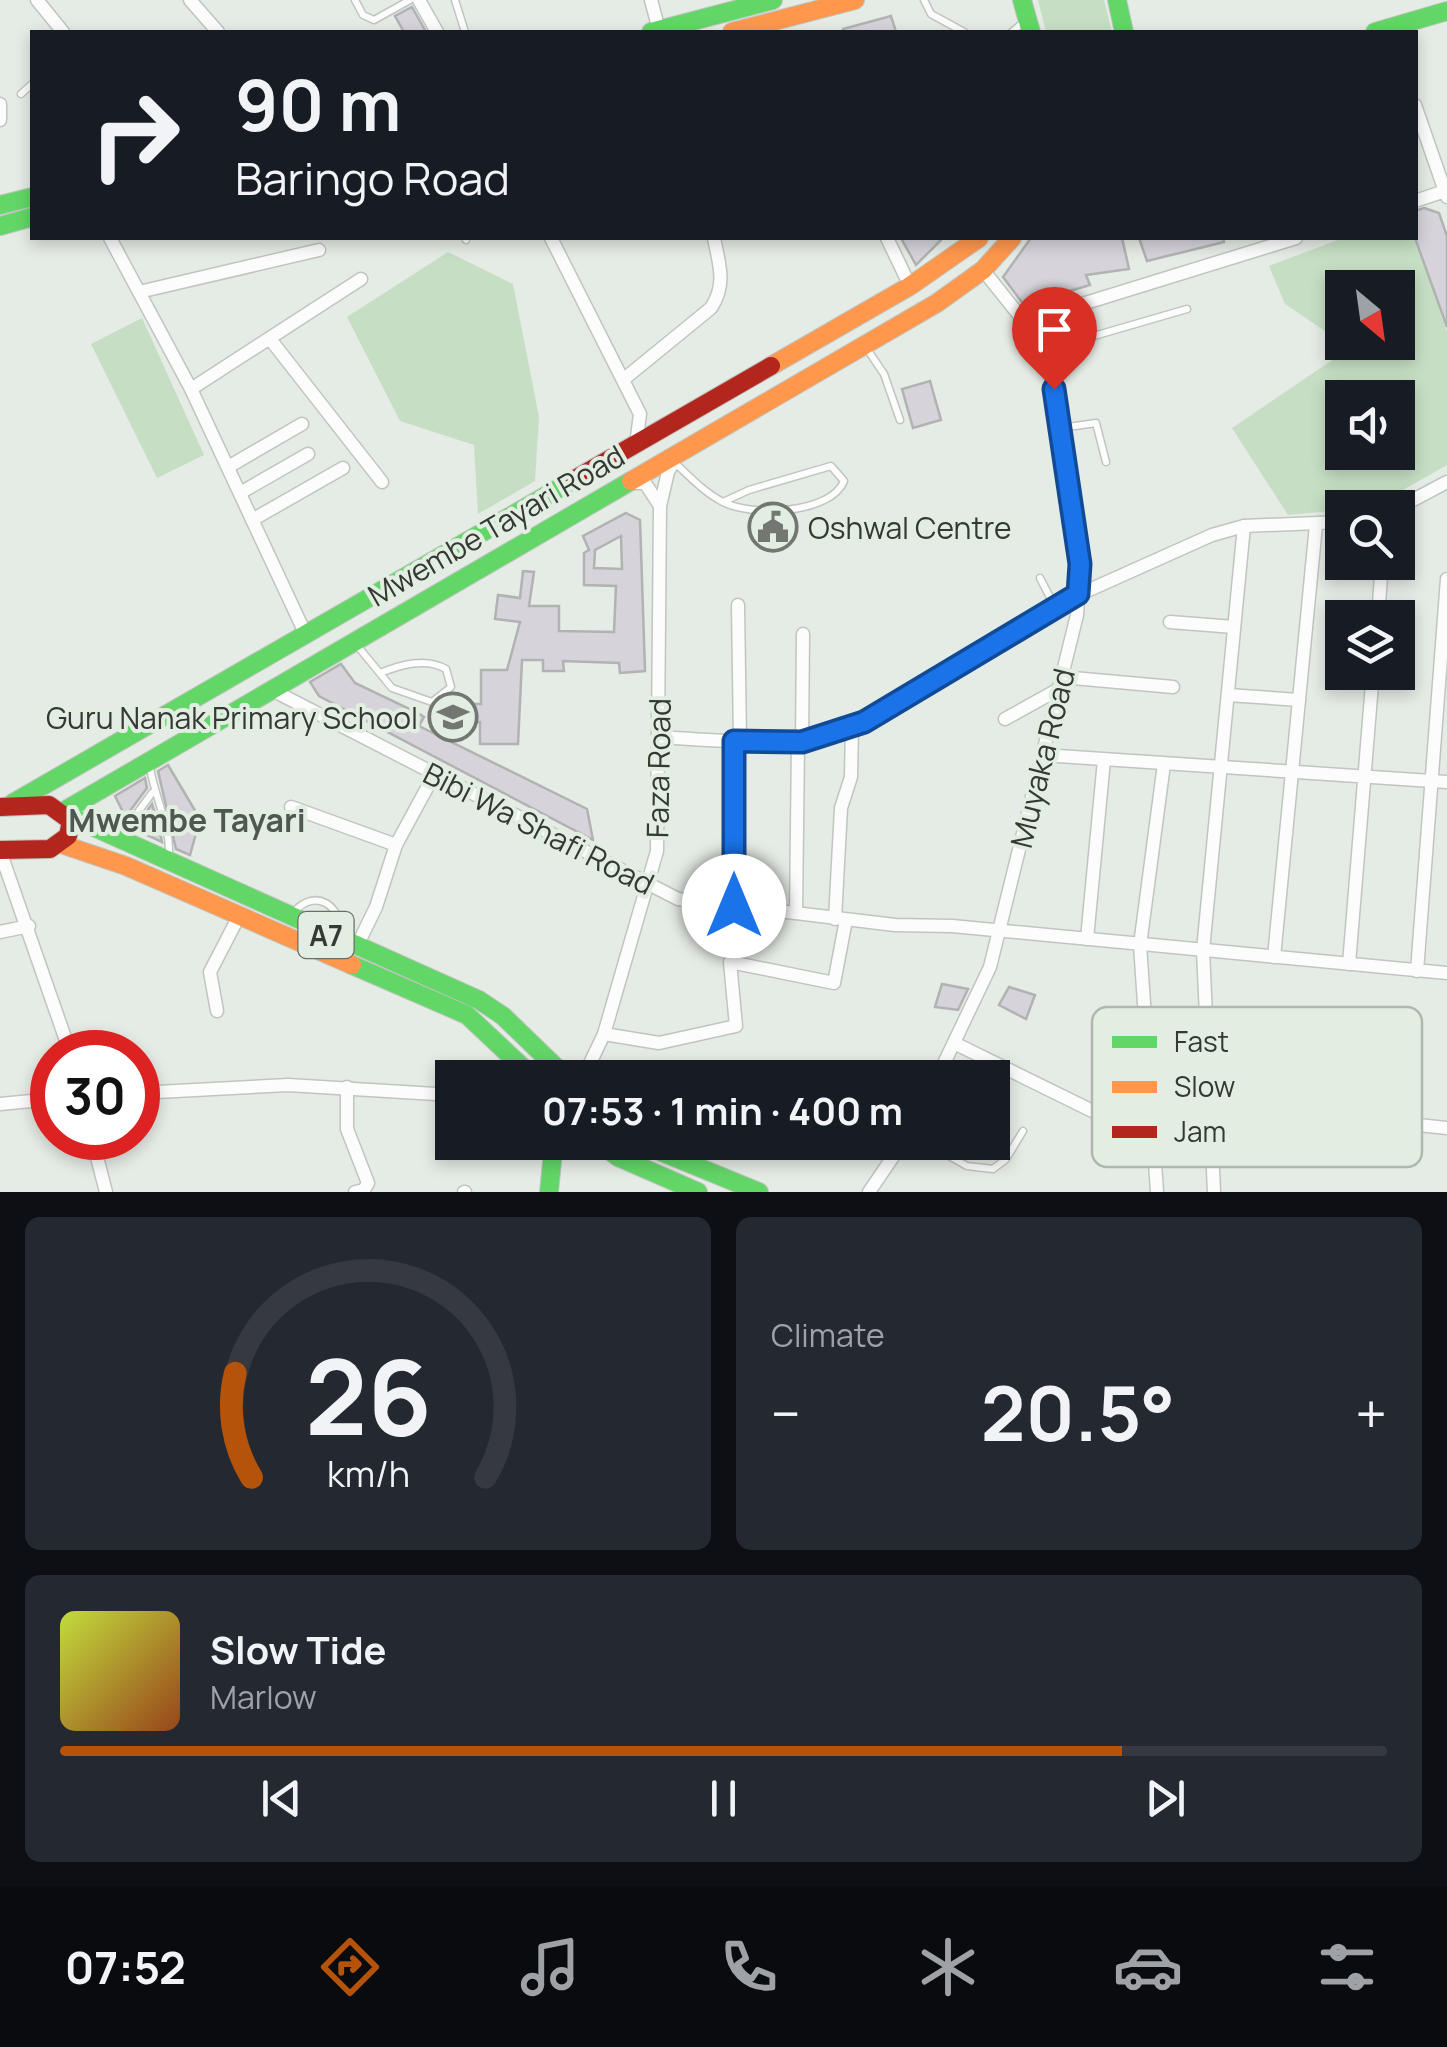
<!DOCTYPE html>
<meta charset="utf-8">
<style>
:root{--surface:#171b24;--page:#242831;--text:#f1f3f6;--muted:#9ea1a6;--line:#363941;--accent:#b45309}
body{margin:0;font-family:Manrope,sans-serif;background:var(--page);color:var(--text);height:100vh;display:flex;flex-direction:column;font-size:38px;white-space:nowrap}
*{box-sizing:border-box;margin:0}
p{font-size:32px;color:var(--muted)}
.icon{flex:none;width:55px;height:55px;fill:none;stroke:currentColor;stroke-width:2;stroke-linecap:round;stroke-linejoin:round}
.map{position:relative;height:1192px;overflow:hidden}
.sheet{display:flex;flex-direction:column;gap:25px;padding:25px;background:#0d0f14;flex:1}
.sheet>*{flex:none}
.top-card{position:absolute;left:30px;top:30px;width:1388px;height:210px;border-radius:0px;box-shadow:0 5px 15px #0003;background:#171b24;color:var(--text);overflow:hidden}
.needle{width:65px;rotate:151deg}
.buttons{position:absolute;left:1325px;top:270px;display:grid;gap:20px}
.buttons a{display:grid;place-items:center;width:90px;height:90px;border-radius:0px;background:var(--surface);box-shadow:0 5px 15px #0003;font-size:50px}
.speed{position:absolute;left:30px;top:1030px;display:flex;gap:20px;font-size:50px;font-weight:700;text-align:center}
.speed>*{display:grid;place-content:center;width:130px;height:130px;border-radius:50%;background:var(--surface);box-shadow:0 5px 15px #0003;line-height:1}
.speed .limit{border:15px solid #d22;background:#fff;color:#111}
.pin{position:absolute;display:grid;place-items:center;width:85px;height:85px;color:#fff;margin:-102px -42px;border-radius:50% 50% 50% 0;rotate:-45deg;box-shadow:0 0 10px #0007}
.pin .icon{rotate:45deg}
.me{position:absolute;width:110px;margin:-55px;rotate:0deg;stroke-linejoin:round;filter:drop-shadow(0 0 8px #0008)}
.turn{display:flex;align-items:center;gap:35px;height:210px;padding:0 40px;font-size:45px}
.turn .icon{width:130px;height:130px;stroke-width:2.5}
.turn b{display:block;font-size:70px;line-height:85px}
.big{font-size:75px;font-weight:700;line-height:1.1}
.sheet .tile{flex:1;display:flex;flex-direction:column;justify-content:center;gap:15px;min-width:0;padding:0 35px;border-radius:15px;background:var(--page)}
.sheet .dial{align-items:center;gap:0}
.dial svg{height:260px;overflow:visible;fill:none;stroke:var(--line);stroke-width:7;stroke-linecap:round;text-anchor:middle}
.dial text{fill:var(--text);stroke:none}
.song{display:flex;align-items:center;gap:30px}
.cover{width:120px;height:120px;border-radius:15px;background:linear-gradient(135deg,hsl(70 70% 55%),hsl(20 70% 35%))}
.played{height:10px;border-radius:5px;background:linear-gradient(90deg,var(--accent) 80%,var(--line) 80%)}
.keys{display:flex;justify-content:space-around;direction:ltr}
.heat{display:flex;justify-content:space-between;align-items:center;font-size:55px;direction:ltr}
.sheet .tiles{flex:1;display:grid;gap:25px;grid-template-columns:1fr 1fr}
.tile:last-child{grid-column:span 2}
.trip{position:absolute;left:435px;top:1060px;width:575px;height:100px;border-radius:0px;background:var(--surface);box-shadow:0 5px 15px #0003;font-weight:700;line-height:100px;text-align:center}
.dock{display:flex;height:160px;justify-content:space-around;align-items:center;background:#090b0e;color:var(--muted)}
.dock .icon{width:70px;height:70px}
.dock .on{color:var(--accent)}
.dock b{font-size:45px;color:var(--text)}
.map>svg:first-child{display:block}
.green{fill:#c6dfc4;fill-rule:evenodd}
.building{fill:#d6d3db;stroke:#b1b2b2;stroke-width:2.5;fill-rule:evenodd}
.lines{fill:none;stroke-linecap:round;stroke-linejoin:round}
.lane-casing{stroke:#c1c5c0;stroke-width:9}
.street-casing{stroke:#c1c5c0;stroke-width:15}
.fast-casing{stroke:#c1c5c0;stroke-width:20}
.slow-casing{stroke:#c1c5c0;stroke-width:20}
.jam-casing{stroke:#c1c5c0;stroke-width:20}
.lane{stroke:#fbfcfb;stroke-width:6}
.street{stroke:#fbfcfb;stroke-width:12}
.fast{stroke:#63d668;stroke-width:18}
.slow{stroke:#ff974d;stroke-width:18}
.jam{stroke:#b3261e;stroke-width:18}
.route-casing{stroke:#114b97;stroke-width:25}
.route{stroke:#1a73e8;stroke-width:18}
.labels{text-anchor:middle;dominant-baseline:central;stroke-width:8;stroke-linejoin:round;paint-order:stroke}
.shield{fill:#e3eee2;stroke:#686f68;stroke-width:2.5}
.shield-label{font-size:28px;font-weight:bold;fill:#343934}
.street-label{font-size:30px;fill:#343934;stroke:#e3eee2}
.poi-label{font-size:30px;fill:#343934;stroke:#e3eee2;text-anchor:start}
.neighbourhood-label{font-size:32px;font-weight:bold;fill:#4f584e;stroke:#e3eee2}
.key{fill:#e3eee2;stroke:#aeb8ae;stroke-width:2.5}
.key-label{font-size:28px;fill:#343934}
</style>
<div class="map">
<svg width="1447" height="1192" viewBox="0 0 1447 1192">
<rect width="100%" height="100%" fill="#e5ebe5"/>
<g class="green">
<polygon points="1038,0 1104,0 1112,32 1046,32"/>
<path d="M1343,238H1415L1447,332V465L1373,507L1288,515L1232,428L1350,348L1285,304L1269,266ZM1342,288H1398V342H1342ZM1342,398H1398V452H1342Z"/>
<polygon points="448,252 513,284 539,417 535,481 478,514 474,445 400,421 347,317"/>
<polygon points="142,318 204,455 157,478 91,344"/>
</g>
<g class="building">
<polygon points="412,7 426,32 404,32 395,16"/>
<polygon points="891,16 896,32 843,32 843,29"/>
<polygon points="1424,208 1439,213 1447,236 1447,327 1415,238 1415,211"/>
<polygon points="901,238 943,238 916,265"/>
<polygon points="1031,238 1122,238 1129,269 1086,275 1090,285 1024,305 1003,277"/>
<polygon points="1139,238 1223,238 1224,242 1147,261"/>
<polygon points="930,381 941,420 913,428 902,389"/>
<path d="M626,513L640,520L645,671L620,673L619,663L563,661L564,671H543V660H522L518,744H480V722H469V704H481V670H507L520,622L495,619L498,595L520,598L523,571L534,572L529,606H559V631L614,632L616,586L584,585V553L589,550L583,536ZM621,536L622,569L594,568L595,550Z"/>
<polygon points="341,664 355,683 418,713 424,717 419,726 587,809 593,840 319,696 310,682"/>
<polygon points="168,765 200,819 190,855 176,849 158,771"/>
<polygon points="145,778 147,788 121,823 116,821 122,810 115,796"/>
<polygon points="152,804 158,823 162,842 134,829"/>
<polygon points="942,984 968,989 958,1010 935,1007"/>
<polygon points="1009,987 1035,995 1026,1019 999,1005"/>
</g>
<g class="lines">
<g class="lane-casing">
<g id="lane">
<polyline points="355,0 363,15 374,20 410,0"/>
<polyline points="455,0 465,32"/>
<polyline points="924,0 931,14 964,32"/>
<polyline points="1012,32 1026,20"/>
<polyline points="21,94 32,84"/>
<polyline points="465,238 466,240"/>
<polyline points="865,346 884,374 900,420"/>
<polyline points="1049,349 1187,309"/>
<polyline points="1061,428 1096,423 1106,462"/>
<path d="M674,462C689,476 705,493 723,502C752,517 831,514 844,481L831,466L749,490L723,502"/>
<polyline points="1040,578 1055,607"/>
<path d="M355,643L392,688L432,702L451,687L446,669C426,657 400,665 380,673"/>
<path d="M149,762C153,795 171,824 169,857"/>
<polyline points="121,835 152,793"/>
<path d="M294,912C316,887 342,906 341,935"/>
<polyline points="924,1142 967,1166 993,1169 1006,1159 1023,1131"/>
</g>
</g>
<g class="street-casing">
<g id="street">
<polyline points="37,0 63,32"/>
<polyline points="190,0 218,32"/>
<polyline points="419,0 437,32"/>
<polyline points="651,0 659,30"/>
<polyline points="0,104 0,120"/>
<polyline points="1415,105 1447,197"/>
<polyline points="1415,201 1445,191"/>
<polyline points="110,238 191,389 306,635"/>
<polyline points="551,238 640,414 636,445"/>
<polyline points="887,238 910,286"/>
<polyline points="139,292 319,250"/>
<polyline points="1024,322 1296,238"/>
<polyline points="270,339 382,482"/>
<path d="M624,379L711,308C727,284 719,264 714,238"/>
<polyline points="191,389 361,279"/>
<polyline points="228,467 302,424"/>
<polyline points="630,483 645,483 660,506"/>
<polyline points="240,493 308,454"/>
<polyline points="1398,508 1447,482"/>
<polyline points="252,520 343,468"/>
<polyline points="738,605 740,741"/>
<polyline points="1378,618 1382,562"/>
<polyline points="1170,622 1234,627"/>
<polyline points="1062,677 1173,687"/>
<polyline points="272,690 678,899 895,925 952,926 1447,973"/>
<polyline points="1228,695 1299,700"/>
<polyline points="1005,719 1059,689"/>
<path d="M659,737C732,741 795,750 864,722L1078,595L1212,535L1244,526L1342,522"/>
<polyline points="734,741 734,906"/>
<polyline points="802,742 803,634"/>
<polyline points="1043,755 1447,782"/>
<polyline points="291,807 396,845"/>
<polyline points="0,851 70,1052"/>
<polyline points="796,913 798,742"/>
<polyline points="835,919 841,808 851,777 852,727"/>
<polyline points="0,932 29,926"/>
<polyline points="1087,939 1104,760"/>
<polyline points="356,948 376,907 396,845 434,775"/>
<polyline points="1274,957 1316,525"/>
<polyline points="1349,964 1373,672"/>
<polyline points="1417,971 1447,579"/>
<polyline points="217,1011 210,972 239,916"/>
<polyline points="604,1034 659,1043 736,1026 730,962 834,983 846,920"/>
<polyline points="954,1043 1123,1126 1151,1132"/>
<polyline points="583,1078 604,1034 657,851 660,506 668,472 677,456"/>
<polyline points="937,1078 990,967 1077,615 1080,564 1047,350 983,270"/>
<polyline points="347,1087 347,1129 368,1183 364,1190 355,1192"/>
<polyline points="138,1093 288,1085 452,1095"/>
<polyline points="1148,1102 1210,1097"/>
<polyline points="0,1104 52,1099"/>
<polyline points="1409,1124 1447,1128"/>
<polyline points="1210,1125 1276,1122"/>
<polyline points="92,1138 106,1192"/>
<polyline points="464,1192 465,1192"/>
<polyline points="869,1192 903,1142"/>
<polyline points="1157,1192 1140,945 1164,764"/>
<polyline points="1214,1192 1203,950 1244,526"/>
</g>
</g>
<g class="fast-casing">
<g id="fast">
<polyline points="1022,0 1031,32"/>
<polyline points="1117,0 1124,32"/>
<polyline points="651,32 773,0"/>
<polyline points="1375,32 1447,11"/>
<polyline points="0,205 32,197"/>
<polyline points="0,226 32,217"/>
<polyline points="13,803 575,479"/>
<polyline points="64,811 631,481"/>
<polyline points="69,816 479,1000 503,1016 566,1077"/>
<polyline points="352,965 467,1015 534,1078"/>
<polyline points="598,1142 618,1157 698,1192"/>
<polyline points="637,1142 759,1192"/>
<polyline points="549,1192 554,1142"/>
</g>
</g>
<g class="slow-casing">
<g id="slow">
<polyline points="732,32 855,0"/>
<polyline points="771,366 910,286 979,238"/>
<polyline points="631,481 937,303 983,270 1012,238"/>
<polyline points="61,844 126,866 352,965"/>
</g>
</g>
<g class="jam-casing">
<g id="jam">
<polyline points="575,479 771,366"/>
<polyline points="0,807 49,805 71,821 68,836 50,849 0,850"/>
</g>
</g>
<use href="#lane" class="lane"/>
<use href="#street" class="street"/>
<use href="#fast" class="fast"/>
<use href="#slow" class="slow"/>
<use href="#jam" class="jam"/>
</g>
<g class="lines">
<g class="route-casing">
<polyline id="route" points="734,906 734,741 802,742 864,722 1078,594 1080,564 1054,389"/>
</g>
<use href="#route" class="route"/>
</g>
<defs>
<g id="civic-ring" transform="scale(2.5)"><circle r="9.5" fill="#e3eee2" stroke="#727772" stroke-width="1.5"/><path d="M-.6-6.5H3V-4.5H.6V-3L4-1V1h2V6H-6V1h2V-1L-.6-3ZM-1.2 2.5V6h2.4V2.5Z" fill="#727772"/></g>
<g id="school-ring" transform="scale(2.5)"><circle r="9.5" fill="#e3eee2" stroke="#727772" stroke-width="1.5"/><path d="M0-5L7-2L0 1L-7-2ZM-4 1L0 2.5L4 1V4Q0 6-4 4Z" fill="#727772"/></g>
</defs>
<g fill-rule="evenodd">
<use href="#civic-ring" x="773" y="527"/>
<use href="#school-ring" x="453" y="717"/>
</g>
<g class="labels">
<rect class="shield" x="298.5" y="912" width="55" height="46" rx="8"/>
<g class="shield-label">
<text x="326" y="935">A7</text>
</g>
<g class="street-label">
<text transform="translate(496 525) rotate(-30)">Mwembe Tayari Road</text>
<text transform="translate(1042 758) rotate(-76)">Muyaka Road</text>
<text transform="translate(658 768) rotate(-89)">Faza Road</text>
<text transform="translate(539 828) rotate(27)">Bibi Wa Shafi Road</text>
</g>
<g class="poi-label">
<text x="808" y="527">Oshwal Centre</text>
<text x="418" y="717" text-anchor="end">Guru Nanak Primary School</text>
</g>
<g class="neighbourhood-label">
<text x="187" y="820">Mwembe Tayari</text>
</g>
</g>
<rect x="1092" y="1007" width="330" height="160" rx="15" class="key"/>
<rect x="1112" y="1036" width="45" height="12" fill="#63d668"/>
<rect x="1112" y="1081" width="45" height="12" fill="#ff974d"/>
<rect x="1112" y="1126" width="45" height="12" fill="#b3261e"/>
<g class="key-label">
<text x="1174" y="1052">Fast</text>
<text x="1174" y="1097">Slow</text>
<text x="1174" y="1142">Jam</text>
</g>
</svg>
<div class="buttons">
<a><svg class="needle" viewBox="-14 -14 28 28"><path d="M0-13l5 13h-10z" fill="#e53935"/><path d="M0 13l5-13h-10z" fill="#9ea1a6"/></svg></a>
<a><svg class="icon" aria-label="sound" viewBox="0 0 24 24"><path d="M4 9h4l5-4v14l-5-4H4zM17 9q2 3 0 6"/></svg></a>
<a><svg class="icon" aria-label="search" viewBox="0 0 24 24"><circle cx="10" cy="10" r="6"/><path d="M15 15l6 6"/></svg></a>
<a><svg class="icon" aria-label="layers" viewBox="0 0 24 24"><path d="M12 4l9 5-9 5-9-5zM3 14l9 5 9-5"/></svg></a>
</div>
<div class="speed"><div class="limit">30</div></div>
<div class="pin" style="left:1054px;top:389px;background:#d93025"><svg class="icon" aria-label="arrive" viewBox="0 0 24 24"><path d="M6 21V4h12l-3 4 3 4H6"/></svg></div>
<svg class="me" style="left:734px;top:906px" viewBox="-20 -20 40 40"><circle r="19" fill="#fff"/><path d="M0-13L10 11 0 6-10 11z" fill="#1a73e8"/></svg>
<div class="trip">07:53 · 1 min · 400 m</div>
<div class="top-card">
<div class="turn"><svg class="icon" aria-label="right" viewBox="0 0 24 24"><path d="M7 20v-9h11M14 6l5 5-5 5"/></svg><div><b>90 m</b>Baringo Road</div></div>
</div>
</div>
<section class="sheet">
<div class="tiles">
<div class="tile dial"><svg viewBox="0 0 100 80">
<path d="M14 69A42 42 0 1 1 86 69"/>
<path d="M14 69A42 42 0 0 1 9 37" stroke="#b45309"/>
<text x="50" y="56" font-size="32" font-weight="700">26</text>
<text x="50" y="72" font-size="11">km/h</text>
</svg></div>
<div class="tile"><p>Climate</p>
<div class="heat"><a>−</a><b class="big">20.5°</b><a>+</a></div>
</div>
<div class="tile">
<div class="song"><i class="cover"></i><div><b>Slow Tide</b><p>Marlow</p></div></div>
<div class="played"></div>
<div class="keys"><svg class="icon" aria-label="previous" viewBox="0 0 24 24"><path d="M18 5L8 12l10 7zM5 5v14"/></svg><svg class="icon" aria-label="pause" viewBox="0 0 24 24"><path d="M8 5v14M16 5v14"/></svg><svg class="icon" aria-label="next" viewBox="0 0 24 24"><path d="M6 5l10 7-10 7zM19 5v14"/></svg></div>
</div>
</div>
</section>
<nav class="dock">
<b>07:52</b>
<svg class="icon on" aria-label="directions" viewBox="0 0 24 24"><path d="M12 3l9 9-9 9-9-9zM9 14v-3h6M13 9l2 2-2 2"/></svg>
<svg class="icon" aria-label="music" viewBox="0 0 24 24"><path d="M9 18V5l10-2v13"/><circle cx="6" cy="18" r="3"/><circle cx="16" cy="16" r="3"/></svg>
<svg class="icon" aria-label="phone" viewBox="0 0 24 24"><path d="M5 4h4l2 5-3 2q2 4 5 5l2-3 5 2v4C11 20 4 13 5 4z"/></svg>
<svg class="icon" aria-label="climate" viewBox="0 0 24 24"><path d="M12 3v18M4 7l16 10M4 17L20 7"/></svg>
<svg class="icon" aria-label="car" viewBox="0 0 24 24"><path d="M5 17H2v-5l4-1 3-4h7l3 4 3 1v5h-3M9 17h6M6 11h13"/><circle cx="7" cy="17" r="2"/><circle cx="17" cy="17" r="2"/></svg>
<svg class="icon" aria-label="filters" viewBox="0 0 24 24"><path d="M4 7h16M4 17h16"/><circle cx="9" cy="7" r="2"/><circle cx="15" cy="17" r="2"/></svg>
</nav>
